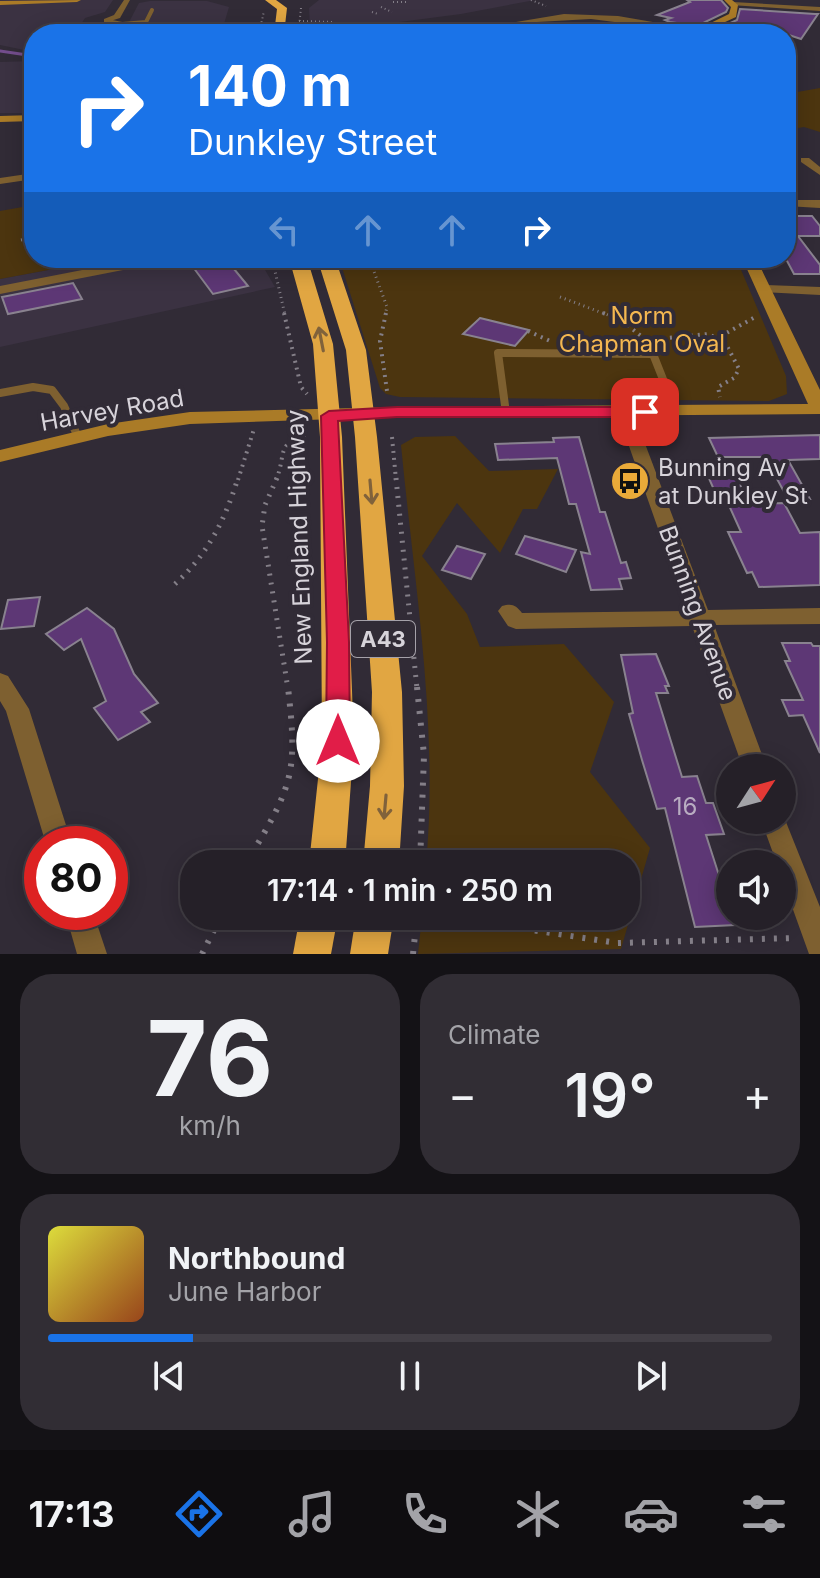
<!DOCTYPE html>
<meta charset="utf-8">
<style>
:root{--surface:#252028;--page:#312d34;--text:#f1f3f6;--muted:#a3a3a8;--line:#423e45;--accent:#1a73e8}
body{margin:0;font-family:Inter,sans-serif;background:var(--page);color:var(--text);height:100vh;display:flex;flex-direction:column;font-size:30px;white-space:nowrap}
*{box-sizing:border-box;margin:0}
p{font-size:26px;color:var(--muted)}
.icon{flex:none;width:44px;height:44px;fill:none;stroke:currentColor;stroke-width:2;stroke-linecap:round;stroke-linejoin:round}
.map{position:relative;height:954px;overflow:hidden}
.panel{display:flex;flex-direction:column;gap:20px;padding:20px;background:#141216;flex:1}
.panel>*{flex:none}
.hud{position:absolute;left:24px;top:24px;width:772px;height:244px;border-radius:32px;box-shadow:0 4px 20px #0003,0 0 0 2px var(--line);background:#1a73e8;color:#fff;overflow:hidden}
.needle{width:52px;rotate:54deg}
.tools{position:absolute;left:716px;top:754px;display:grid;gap:16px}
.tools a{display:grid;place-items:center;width:80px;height:80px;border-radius:50%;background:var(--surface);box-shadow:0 4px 20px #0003,0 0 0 2px var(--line);font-size:40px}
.speed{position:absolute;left:24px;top:826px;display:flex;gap:16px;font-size:40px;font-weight:700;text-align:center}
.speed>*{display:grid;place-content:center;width:104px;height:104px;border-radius:50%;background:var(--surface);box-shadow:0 4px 20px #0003,0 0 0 2px var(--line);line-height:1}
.speed .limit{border:12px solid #d22;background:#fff;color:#111}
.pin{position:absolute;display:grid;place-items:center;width:68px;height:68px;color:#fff;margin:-34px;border-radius:16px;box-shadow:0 4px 12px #0006}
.me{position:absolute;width:88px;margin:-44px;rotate:0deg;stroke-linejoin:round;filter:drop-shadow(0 0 6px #0008)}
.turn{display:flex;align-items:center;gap:28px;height:168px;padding:0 32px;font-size:36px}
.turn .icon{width:104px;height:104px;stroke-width:2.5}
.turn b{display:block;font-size:56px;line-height:68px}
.lanes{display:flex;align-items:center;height:76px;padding:0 32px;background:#0003;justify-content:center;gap:40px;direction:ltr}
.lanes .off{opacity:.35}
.big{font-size:60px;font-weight:600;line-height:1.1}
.panel .widget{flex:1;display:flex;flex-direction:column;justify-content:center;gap:12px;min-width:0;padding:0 28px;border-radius:32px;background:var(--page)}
.panel .dial{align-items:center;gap:0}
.dial b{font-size:104px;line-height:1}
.song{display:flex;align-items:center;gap:24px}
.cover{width:96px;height:96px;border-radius:12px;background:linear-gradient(135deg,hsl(60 70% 55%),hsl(20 70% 35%))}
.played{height:8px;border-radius:4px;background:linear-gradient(90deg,var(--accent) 20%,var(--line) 20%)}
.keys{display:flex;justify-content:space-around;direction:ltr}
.heat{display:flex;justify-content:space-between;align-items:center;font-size:44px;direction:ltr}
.panel .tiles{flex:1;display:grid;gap:20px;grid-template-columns:1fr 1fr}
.widget:last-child{grid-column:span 2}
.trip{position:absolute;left:180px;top:850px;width:460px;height:80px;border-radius:32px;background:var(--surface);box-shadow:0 4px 20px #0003,0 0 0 2px var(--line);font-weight:600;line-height:80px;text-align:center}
.menu{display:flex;height:128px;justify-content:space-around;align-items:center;background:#0f0d10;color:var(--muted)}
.menu .icon{width:56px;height:56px}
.menu .selected{color:var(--accent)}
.menu b{font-size:36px;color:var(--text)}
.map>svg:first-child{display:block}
.built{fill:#3b3242}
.green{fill:#4c350f}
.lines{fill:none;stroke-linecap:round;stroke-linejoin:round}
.stream{stroke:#734d8c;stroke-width:3}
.building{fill:#5d3775;stroke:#89828f;stroke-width:2}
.path-far4{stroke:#847f88;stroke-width:2;stroke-dasharray:1 3;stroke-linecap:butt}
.path-far3{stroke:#847f88;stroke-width:3;stroke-dasharray:1 4;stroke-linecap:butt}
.path-far2{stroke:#847f88;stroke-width:4;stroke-dasharray:2 5;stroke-linecap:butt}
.path-far1{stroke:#847f88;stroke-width:5;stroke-dasharray:2 7;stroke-linecap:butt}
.path{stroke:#847f88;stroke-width:6;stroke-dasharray:3 9;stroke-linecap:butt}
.lane-far1{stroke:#7e6030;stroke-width:4}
.lane{stroke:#7e6030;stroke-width:8}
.street{fill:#7e6030;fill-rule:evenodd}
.secondary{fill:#aa7b27;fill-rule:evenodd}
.highway{fill:#e1a642;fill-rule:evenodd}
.oneway{stroke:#80623b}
.route{fill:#e11d48;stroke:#92132f;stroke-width:2}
.labels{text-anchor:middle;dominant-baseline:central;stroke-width:8;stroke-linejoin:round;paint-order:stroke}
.shield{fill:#312b36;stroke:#a5a1a9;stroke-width:2}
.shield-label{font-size:22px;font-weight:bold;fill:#d7d3da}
.park-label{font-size:24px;fill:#f4b750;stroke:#312b36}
.street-label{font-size:24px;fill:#d7d3da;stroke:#312b36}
.poi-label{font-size:24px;fill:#d7d3da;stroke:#312b36;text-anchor:start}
.near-number-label{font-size:24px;fill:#b8acc1}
</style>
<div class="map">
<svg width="820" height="954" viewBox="0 0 820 954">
<rect width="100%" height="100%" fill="#312b36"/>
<g class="built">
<polygon points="0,0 113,0 105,12 85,18 79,27 127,26 139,3 150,1 207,1 229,7 221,34 34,34 34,52 0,45"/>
<polygon points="319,0 535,0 461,14 369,26 310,27 309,8"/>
<polygon points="34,61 34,113 0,113 0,62"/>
<polygon points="112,258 258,258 275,287 0,347 0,279"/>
</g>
<g class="green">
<polygon points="369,26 381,34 297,34 297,27"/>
<polygon points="820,88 820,132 804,127 786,130 786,94"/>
<polygon points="34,205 34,258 112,258 0,279 0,211"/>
<polygon points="339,258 736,258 786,376 787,394 769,401 400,397 386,394 380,388"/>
<path d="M455,436L489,471L558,469L537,509H523L500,553L457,503L422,556L467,614L480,647L564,644L614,702L590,772L650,848L621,949L418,954L422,916H626V864H426C439,727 414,582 401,445L415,437Z"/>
</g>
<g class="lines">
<polyline class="stream" points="0,51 34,56"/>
</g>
<g class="building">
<polygon points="687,0 721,0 728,8 726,12 697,26 670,22 665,20 671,18 657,15 690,2"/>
<polygon points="740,9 815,14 818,14 801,39 786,34 706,34 737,20"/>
<polygon points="786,216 812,216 820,226 820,236 798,236 820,265 820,274 794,274 786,259"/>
<polygon points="213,258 225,258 248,286 213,294 190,263"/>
<polygon points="73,283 82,299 8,314 2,297"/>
<polygon points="480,318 529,330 515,346 463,334"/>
<polygon points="820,435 820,459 788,460 810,499 788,499 765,457 718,457 709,438"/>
<polygon points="579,437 600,512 605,512 621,563 626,562 631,578 619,579 622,589 591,590 581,552 590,554 576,504 569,504 557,458 498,460 495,444 554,442 553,438"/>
<polygon points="730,464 749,504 784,503 800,533 820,532 820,585 759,587 752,572 747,573 728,532 741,532 727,501 719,501 703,465"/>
<polygon points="525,536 576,550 566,572 516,554"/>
<polygon points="457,546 485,554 471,579 442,570"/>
<polygon points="40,597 34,626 1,629 8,600"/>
<polygon points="87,608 114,629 134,674 158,703 141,712 150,722 118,740 94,708 106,701 81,639 64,650 46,634"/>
<polygon points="782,643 811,643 813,646 820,646 820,753 803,715 789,716 782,700 803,700 785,661 790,661"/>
<polygon points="656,654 669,686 665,686 668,693 656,693 682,777 697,776 706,803 713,803 724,834 706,835 735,925 695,927 665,808 657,809 642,760 629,714 633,713 621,655"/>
</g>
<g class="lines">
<g class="path-far4">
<polyline points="531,0 546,6"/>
<polyline points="393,2 408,2"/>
<polyline points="381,7 392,12"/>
<polyline points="301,8 299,27 303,34"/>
<polyline points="372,12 378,14"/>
<polyline points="299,21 334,22"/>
<polyline points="259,34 264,11"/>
<polyline points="786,146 794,151"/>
</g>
<g class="path-far3">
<polyline points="21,240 34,237"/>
<polyline points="272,258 285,315"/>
<polyline points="369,258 387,307 385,315"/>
<polyline points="560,297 608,315"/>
</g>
<g class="path-far2">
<polyline points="284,313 301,387 307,394"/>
<polyline points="386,313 380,341 387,391"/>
<polyline points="603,313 620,319 647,341"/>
<polyline points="528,331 550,341"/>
<polyline points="721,336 757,316"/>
<polyline points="680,338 684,332"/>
<polyline points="656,339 708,334 725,342 739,369 734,378 718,387 720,397"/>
<polyline points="392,437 396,480"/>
<polyline points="238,480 254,429"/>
<path d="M276,480C287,454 275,441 309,437"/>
</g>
<g class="path-far1">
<polyline points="277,478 265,505 262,526 288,689"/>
<polyline points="396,478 417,689"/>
<path d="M175,584C208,554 225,520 238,478"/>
</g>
<g class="path">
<polyline points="417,687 424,755 420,864"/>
<path d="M246,864C261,837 280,810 288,780C296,751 291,717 288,687"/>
<polyline points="440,916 617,943 795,938"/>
<polyline points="202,954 221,916"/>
<polyline points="413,954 417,916"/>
</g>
<polyline class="lane-far1" points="107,21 122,24 146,22 152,10"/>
<g class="lane">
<polyline points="0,393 33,387 52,390 64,406 78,437"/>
<polyline points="506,413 498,353 653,354 676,412"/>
</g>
<g class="street">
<polygon points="124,0 130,0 120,18 104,23 104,19 114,15"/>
<polygon points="733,2 820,7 820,11 731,5"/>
<polygon points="564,14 618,16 705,31 701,33 591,19 537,22 491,34 479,34 510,23"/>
<polygon points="801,158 809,158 820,167 820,175 801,162"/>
<polygon points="34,173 34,179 0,184 0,178"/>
<polygon points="786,200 820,200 820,208 786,206"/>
<polygon points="144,258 170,258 164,262 0,294 0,286"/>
<polygon points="766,285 820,287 820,295 761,292 761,286"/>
<path d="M625,407L633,412L708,610L820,608V624L714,625L767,768H743L692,626L516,629L508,626L498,611L502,606C512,603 516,605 522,613L687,611L617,412Z"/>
<polygon points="0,673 8,676 29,709 72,844 46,844 6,711 0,701"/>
<polygon points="782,812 820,907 820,954 809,954 782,879 782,864 777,864 761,820 782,820"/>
<polygon points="65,912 93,912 107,954 77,954"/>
</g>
<g class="secondary">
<polygon points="81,0 77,2 0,5 0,1"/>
<polygon points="724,0 732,0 738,5 736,17 699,34 688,34 729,14 731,7"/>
<polygon points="34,115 34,121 0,122 0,116"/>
<polygon points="742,258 756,258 820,390 820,414 397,417 190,424 108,436 0,462 0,450 108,424 190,412 397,407 808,404"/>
</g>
<g class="highway">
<polygon points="265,0 276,0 287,8 284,34 274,34 277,9"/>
<polygon points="289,258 307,258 333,344 342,437 354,741 345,864 309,864 322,741 320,437 313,344"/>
<polygon points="317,258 335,258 366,350 377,437 402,692 404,786 399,864 363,864 370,786 372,692 355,437 346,350"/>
<polygon points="300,916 338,916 331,954 293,954"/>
<polygon points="356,916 394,916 388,954 350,954"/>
</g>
</g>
<defs><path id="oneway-shaft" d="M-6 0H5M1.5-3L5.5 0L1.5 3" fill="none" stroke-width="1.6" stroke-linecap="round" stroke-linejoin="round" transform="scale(2)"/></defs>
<g class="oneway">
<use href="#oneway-shaft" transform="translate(321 339) rotate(-101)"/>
<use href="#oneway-shaft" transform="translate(371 492) rotate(85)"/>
<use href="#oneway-shaft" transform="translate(385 807) rotate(95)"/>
</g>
<polygon class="route" points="397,407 645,407 654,412 645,417 397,417 338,421 349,642 350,741 347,748 338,751 330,748 326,741 327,642 321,416 329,411"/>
<defs>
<g id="bus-disc" transform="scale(2)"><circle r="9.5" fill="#eaaa39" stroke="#312b36"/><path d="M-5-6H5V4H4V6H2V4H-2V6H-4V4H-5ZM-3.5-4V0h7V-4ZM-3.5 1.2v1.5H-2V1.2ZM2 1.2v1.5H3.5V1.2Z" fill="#111"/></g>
</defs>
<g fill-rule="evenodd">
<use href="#bus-disc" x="630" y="481"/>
</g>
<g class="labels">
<rect class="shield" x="351" y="621" width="64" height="36" rx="6"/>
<g class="shield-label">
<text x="383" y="639">A43</text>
</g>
<g class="park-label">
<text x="642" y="315">Norm<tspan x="642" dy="28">Chapman Oval</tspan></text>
</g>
<g class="street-label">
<text transform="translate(112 410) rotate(-10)">Harvey Road</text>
<text transform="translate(299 537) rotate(-92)">New England Highway</text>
<text transform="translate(698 613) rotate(70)">Bunning Avenue</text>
</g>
<g class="poi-label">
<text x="658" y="467">Bunning Av<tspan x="658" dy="28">at Dunkley St</tspan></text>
</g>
<g class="near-number-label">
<text x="685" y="806">16</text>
</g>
</g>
</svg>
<div class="tools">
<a><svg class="needle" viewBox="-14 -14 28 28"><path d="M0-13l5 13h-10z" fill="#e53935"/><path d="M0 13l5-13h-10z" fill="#a3a3a8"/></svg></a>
<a><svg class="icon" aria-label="sound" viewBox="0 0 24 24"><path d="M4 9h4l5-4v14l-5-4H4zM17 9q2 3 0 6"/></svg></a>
</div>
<div class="speed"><div class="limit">80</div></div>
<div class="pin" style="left:645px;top:412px;background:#d93025"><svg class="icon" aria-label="arrive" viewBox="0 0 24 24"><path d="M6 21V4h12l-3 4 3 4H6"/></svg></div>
<svg class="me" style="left:338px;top:741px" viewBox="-20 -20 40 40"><circle r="19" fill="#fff"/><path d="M0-13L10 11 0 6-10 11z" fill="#e11d48"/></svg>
<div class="trip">17:14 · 1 min · 250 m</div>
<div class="hud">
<div class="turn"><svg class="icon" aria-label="right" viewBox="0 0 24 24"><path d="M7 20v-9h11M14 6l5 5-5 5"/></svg><div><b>140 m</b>Dunkley Street</div></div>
<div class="lanes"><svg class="icon off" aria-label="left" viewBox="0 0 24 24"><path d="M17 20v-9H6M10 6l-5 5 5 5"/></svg><svg class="icon off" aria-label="ahead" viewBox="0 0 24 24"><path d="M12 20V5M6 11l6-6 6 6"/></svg><svg class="icon off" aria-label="ahead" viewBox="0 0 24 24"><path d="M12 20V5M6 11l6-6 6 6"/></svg><svg class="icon" aria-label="right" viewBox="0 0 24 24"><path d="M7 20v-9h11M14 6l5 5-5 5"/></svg></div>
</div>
</div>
<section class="panel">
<div class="tiles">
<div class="widget dial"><b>76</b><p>km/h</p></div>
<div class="widget"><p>Climate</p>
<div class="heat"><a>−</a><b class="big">19°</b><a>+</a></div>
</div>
<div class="widget">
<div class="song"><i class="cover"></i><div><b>Northbound</b><p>June Harbor</p></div></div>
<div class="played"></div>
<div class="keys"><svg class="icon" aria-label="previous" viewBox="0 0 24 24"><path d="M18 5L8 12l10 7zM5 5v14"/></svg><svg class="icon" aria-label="pause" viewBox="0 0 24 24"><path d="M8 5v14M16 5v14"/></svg><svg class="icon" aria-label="next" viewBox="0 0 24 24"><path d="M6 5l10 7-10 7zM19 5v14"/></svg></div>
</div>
</div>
</section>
<nav class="menu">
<b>17:13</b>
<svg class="icon selected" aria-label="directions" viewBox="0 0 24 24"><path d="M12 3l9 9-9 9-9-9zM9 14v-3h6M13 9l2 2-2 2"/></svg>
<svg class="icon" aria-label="music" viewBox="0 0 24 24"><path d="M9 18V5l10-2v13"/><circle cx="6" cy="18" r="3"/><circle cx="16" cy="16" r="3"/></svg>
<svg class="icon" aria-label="phone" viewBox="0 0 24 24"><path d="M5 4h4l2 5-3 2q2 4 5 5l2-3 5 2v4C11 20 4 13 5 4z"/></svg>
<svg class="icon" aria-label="climate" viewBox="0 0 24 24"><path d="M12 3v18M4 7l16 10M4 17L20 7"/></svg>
<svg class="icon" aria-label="car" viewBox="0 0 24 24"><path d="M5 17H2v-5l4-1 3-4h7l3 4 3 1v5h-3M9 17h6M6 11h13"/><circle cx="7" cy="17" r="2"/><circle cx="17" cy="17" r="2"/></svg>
<svg class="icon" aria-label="filters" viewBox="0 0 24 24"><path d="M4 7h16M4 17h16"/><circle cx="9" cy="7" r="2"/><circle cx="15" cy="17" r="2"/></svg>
</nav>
